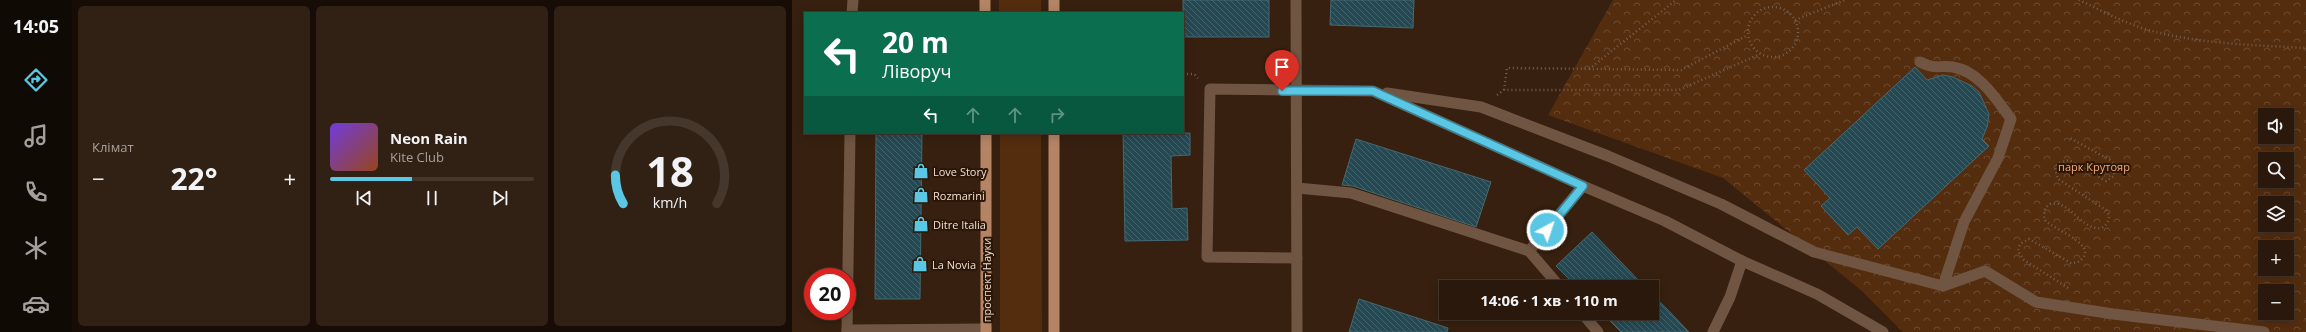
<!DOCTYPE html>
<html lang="uk">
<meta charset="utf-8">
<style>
:root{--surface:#29180b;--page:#312114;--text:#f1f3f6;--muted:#a5a09d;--line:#45372c;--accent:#5ac8e5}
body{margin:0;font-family:"Open Sans",sans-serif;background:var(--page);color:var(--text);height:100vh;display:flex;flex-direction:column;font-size:15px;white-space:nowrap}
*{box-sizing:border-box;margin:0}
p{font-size:13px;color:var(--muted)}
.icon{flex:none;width:22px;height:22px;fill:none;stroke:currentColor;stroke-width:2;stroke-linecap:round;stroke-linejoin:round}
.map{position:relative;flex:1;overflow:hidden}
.drawer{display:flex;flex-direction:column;gap:6px;padding:6px;background:#170d06;width:720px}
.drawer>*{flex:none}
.guide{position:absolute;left:12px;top:12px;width:380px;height:122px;border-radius:0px;box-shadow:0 2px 10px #0003,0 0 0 1px var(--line);background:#0b6e4f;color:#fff;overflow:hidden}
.fabs{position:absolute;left:1466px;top:108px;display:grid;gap:8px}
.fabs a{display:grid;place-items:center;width:36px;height:36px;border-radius:0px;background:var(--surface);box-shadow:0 2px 10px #0003,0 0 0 1px var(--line);font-size:20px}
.speed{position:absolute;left:12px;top:268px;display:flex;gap:8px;font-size:20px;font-weight:700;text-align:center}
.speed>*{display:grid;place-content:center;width:52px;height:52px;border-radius:50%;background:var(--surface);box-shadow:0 2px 10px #0003,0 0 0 1px var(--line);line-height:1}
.speed .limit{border:6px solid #d22;background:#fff;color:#111}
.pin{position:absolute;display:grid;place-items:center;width:34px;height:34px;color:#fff;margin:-41px -17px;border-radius:50% 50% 50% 0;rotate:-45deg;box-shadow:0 0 4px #0007}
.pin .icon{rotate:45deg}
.me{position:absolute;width:44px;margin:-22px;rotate:40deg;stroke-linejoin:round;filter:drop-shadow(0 0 3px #0008)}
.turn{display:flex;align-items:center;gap:14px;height:84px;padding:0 12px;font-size:18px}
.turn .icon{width:52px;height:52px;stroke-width:2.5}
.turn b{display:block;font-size:28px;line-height:34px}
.lanes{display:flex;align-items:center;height:38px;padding:0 12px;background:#0003;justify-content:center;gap:20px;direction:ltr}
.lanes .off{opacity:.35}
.big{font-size:30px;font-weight:700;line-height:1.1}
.drawer .card{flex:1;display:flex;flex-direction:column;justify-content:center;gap:6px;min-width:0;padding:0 14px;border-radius:6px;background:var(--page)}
.drawer .dial{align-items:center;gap:0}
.dial svg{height:104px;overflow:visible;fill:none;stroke:var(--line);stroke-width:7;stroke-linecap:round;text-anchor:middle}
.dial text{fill:var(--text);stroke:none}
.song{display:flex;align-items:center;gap:12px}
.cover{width:48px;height:48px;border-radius:6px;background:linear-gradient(135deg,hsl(260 70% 55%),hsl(20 70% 35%))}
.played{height:4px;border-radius:2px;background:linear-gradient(90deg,var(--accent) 40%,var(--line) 40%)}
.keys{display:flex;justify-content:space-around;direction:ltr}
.heat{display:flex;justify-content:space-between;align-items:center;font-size:22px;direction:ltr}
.drawer .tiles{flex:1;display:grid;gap:6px;grid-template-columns:repeat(3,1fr)}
.trip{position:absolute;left:647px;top:280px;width:220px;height:40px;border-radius:0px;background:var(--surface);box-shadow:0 2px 10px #0003,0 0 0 1px var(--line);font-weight:700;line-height:40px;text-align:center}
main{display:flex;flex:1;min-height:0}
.tabs{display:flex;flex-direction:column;width:72px;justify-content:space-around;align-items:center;background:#100a04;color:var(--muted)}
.tabs .icon{width:28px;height:28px}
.tabs .on{color:var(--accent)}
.tabs b{font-size:18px;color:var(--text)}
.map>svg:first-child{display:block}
.grass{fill:#542d0f}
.park{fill:url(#park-crowns);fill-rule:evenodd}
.building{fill:url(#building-back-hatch);stroke:#446973}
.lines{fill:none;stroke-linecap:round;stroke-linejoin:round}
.path{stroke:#745f50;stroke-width:2.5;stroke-dasharray:1 3;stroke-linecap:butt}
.service{stroke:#705543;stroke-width:11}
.primary{stroke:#b48465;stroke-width:11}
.route-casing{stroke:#3a8295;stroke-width:10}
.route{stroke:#5ac8e5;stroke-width:7}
.labels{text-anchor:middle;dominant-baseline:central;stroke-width:4;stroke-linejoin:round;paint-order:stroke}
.park-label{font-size:11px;fill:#f5ab77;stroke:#2c1606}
.poi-label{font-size:11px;fill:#efdfd5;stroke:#2c1606;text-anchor:start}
.street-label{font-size:11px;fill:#efdfd5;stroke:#2c1606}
</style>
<main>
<nav class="tabs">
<b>14:05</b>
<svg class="icon on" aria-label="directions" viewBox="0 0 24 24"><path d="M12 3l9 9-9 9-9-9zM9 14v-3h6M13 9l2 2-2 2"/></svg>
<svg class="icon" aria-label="music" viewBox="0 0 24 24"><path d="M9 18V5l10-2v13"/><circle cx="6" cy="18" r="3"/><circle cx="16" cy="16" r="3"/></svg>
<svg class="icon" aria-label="phone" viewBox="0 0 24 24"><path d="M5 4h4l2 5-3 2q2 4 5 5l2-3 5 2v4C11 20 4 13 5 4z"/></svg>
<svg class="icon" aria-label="climate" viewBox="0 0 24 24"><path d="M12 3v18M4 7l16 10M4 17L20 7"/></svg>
<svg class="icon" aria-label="car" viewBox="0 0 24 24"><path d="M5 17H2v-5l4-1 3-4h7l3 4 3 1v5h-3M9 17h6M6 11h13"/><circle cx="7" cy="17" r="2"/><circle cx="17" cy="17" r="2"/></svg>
</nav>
<section class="drawer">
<div class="tiles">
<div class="card"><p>Клімат</p>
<div class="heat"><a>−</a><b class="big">22°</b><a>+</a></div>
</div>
<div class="card">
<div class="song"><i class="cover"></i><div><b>Neon Rain</b><p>Kite Club</p></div></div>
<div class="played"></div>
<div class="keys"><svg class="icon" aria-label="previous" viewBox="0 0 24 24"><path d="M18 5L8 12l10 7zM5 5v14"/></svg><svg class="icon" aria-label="pause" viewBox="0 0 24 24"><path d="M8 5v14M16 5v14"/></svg><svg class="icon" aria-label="next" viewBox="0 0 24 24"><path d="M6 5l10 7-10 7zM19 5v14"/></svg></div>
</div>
<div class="card dial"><svg viewBox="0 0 100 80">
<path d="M14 69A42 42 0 1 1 86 69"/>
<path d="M14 69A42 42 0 0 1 8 47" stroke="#5ac8e5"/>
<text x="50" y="56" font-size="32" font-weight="700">18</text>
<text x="50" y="72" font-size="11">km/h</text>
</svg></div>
</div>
</section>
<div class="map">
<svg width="1514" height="332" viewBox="0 0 1514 332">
<defs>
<pattern id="park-crowns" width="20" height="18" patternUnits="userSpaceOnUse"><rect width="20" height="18" fill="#542d0f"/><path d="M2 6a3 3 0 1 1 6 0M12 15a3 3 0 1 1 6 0" fill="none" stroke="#6d4b31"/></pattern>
<pattern id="building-back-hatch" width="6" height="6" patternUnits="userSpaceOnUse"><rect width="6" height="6" fill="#254953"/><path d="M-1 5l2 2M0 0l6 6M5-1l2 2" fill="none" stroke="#45636b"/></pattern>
</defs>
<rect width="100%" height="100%" fill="#37200f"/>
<g class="grass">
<rect x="207" y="0" width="42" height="13"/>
<polygon points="208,133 249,133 250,332 208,332"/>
</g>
<path class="park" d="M821,0H1514V332H1111L1070,291L931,178L756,115ZM1473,115H1495V137H1473ZM1473,159H1495V181H1473ZM1473,203H1495V225H1473ZM1473,247H1495V269H1473ZM1473,291H1495V313H1473Z"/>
<g class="building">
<rect x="391" y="0" width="86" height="37"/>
<polygon points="539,0 622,0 621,28 538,25"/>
<polygon points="1123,67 1135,80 1151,75 1161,77 1180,86 1187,92 1197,114 1195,127 1190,139 1197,146 1086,249 1065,227 1056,235 1029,206 1038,198 1012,170"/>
<polygon points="84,133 130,133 128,299 83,299"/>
<polygon points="331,133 398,133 398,155 379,156 380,209 395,208 396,240 333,241"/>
<polygon points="564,139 699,182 684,227 561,186 550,185"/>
<polygon points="800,232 853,287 785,287 764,266"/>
<polygon points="860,294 876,310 897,332 829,332 810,313 860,313"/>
<polygon points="567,299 656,328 655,332 557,332"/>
</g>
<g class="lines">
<g class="path">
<path d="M1287,0C1310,11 1334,24 1360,31C1409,44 1463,45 1514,48"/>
<circle cx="981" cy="32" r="25"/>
<polyline points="1003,20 1053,0"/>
<polyline points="797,69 884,0"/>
<polyline points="391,74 402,74 406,78"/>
<polyline points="712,90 715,68 889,70 956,35"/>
<polyline points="705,95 712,90 887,90 968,54"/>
<path d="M1276,288L1232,260L1226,251L1228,244L1237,239L1279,263C1283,263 1287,263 1290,259C1305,243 1259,229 1252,219L1253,208L1258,204C1278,199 1290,232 1310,228C1317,223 1319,217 1314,210L1266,179L1263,168L1267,163L1277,160L1314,181L1322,176L1323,165L1318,160L1278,138"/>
</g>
<g class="service">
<polyline points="504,0 505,332"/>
<polyline points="60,13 61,0"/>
<path d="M1128,62C1144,70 1146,65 1161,67C1188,72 1204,99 1219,119L1206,158L1172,222L1151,286"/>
<polyline points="595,93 689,107 816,156 929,204 1022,252 1151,286 1193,271 1244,302 1321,314 1472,332"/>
<polyline points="505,188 559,193 737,251 768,287"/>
<polyline points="737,251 791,186"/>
<polyline points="505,258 415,257 418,89 581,91 791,186 873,221 950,261 1025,294 1091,332"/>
<polyline points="790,313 806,332"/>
<polyline points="55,330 194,329"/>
<polyline points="55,332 58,133"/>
<polyline points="921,332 938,297 950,261"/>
</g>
<g class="primary">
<polyline points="193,0 193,13"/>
<polyline points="262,13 262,0"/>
<polyline points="194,133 194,332"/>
<polyline points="262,133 262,332"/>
</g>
</g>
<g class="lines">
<g class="route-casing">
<polyline id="route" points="490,91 581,91 791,186 755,230"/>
</g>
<use href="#route" class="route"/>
</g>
<defs>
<g id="shop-bare" transform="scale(1.2)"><path d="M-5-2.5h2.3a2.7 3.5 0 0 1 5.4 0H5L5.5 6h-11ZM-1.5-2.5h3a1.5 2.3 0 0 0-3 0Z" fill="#5ac8e5" stroke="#2c1606" stroke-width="2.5" paint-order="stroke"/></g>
</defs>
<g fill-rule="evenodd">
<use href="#shop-bare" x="129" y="171"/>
<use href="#shop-bare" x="129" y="195"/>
<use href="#shop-bare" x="129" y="224"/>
<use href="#shop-bare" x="128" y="264"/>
</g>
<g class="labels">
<g class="park-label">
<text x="1302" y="166">парк Крутояр</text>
</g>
<g class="poi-label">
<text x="141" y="171">Love Story</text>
<text x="141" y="195">Rozmarini</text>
<text x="141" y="224">Ditre Italia</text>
<text x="140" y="264">La Novia</text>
</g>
<g class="street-label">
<text transform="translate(194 280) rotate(-90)">проспект Науки</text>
</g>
</g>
</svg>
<div class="fabs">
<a><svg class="icon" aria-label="sound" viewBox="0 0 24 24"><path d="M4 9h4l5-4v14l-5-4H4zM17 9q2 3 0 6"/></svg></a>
<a><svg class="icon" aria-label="search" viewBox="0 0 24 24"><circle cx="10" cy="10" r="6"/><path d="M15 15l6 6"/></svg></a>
<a><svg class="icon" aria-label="layers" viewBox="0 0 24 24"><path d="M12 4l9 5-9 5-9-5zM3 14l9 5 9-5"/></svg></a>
<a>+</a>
<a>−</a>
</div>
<div class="speed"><div class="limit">20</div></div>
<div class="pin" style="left:490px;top:91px;background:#d93025"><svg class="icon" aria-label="arrive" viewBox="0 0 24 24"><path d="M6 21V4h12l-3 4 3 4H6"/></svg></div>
<svg class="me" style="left:755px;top:230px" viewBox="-20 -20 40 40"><circle r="17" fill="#5ac8e5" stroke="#fff" stroke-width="3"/><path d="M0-11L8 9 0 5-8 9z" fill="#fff"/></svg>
<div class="trip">14:06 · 1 хв · 110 m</div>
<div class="guide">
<div class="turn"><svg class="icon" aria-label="left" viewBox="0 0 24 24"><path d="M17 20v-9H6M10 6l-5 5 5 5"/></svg><div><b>20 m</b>Ліворуч</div></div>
<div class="lanes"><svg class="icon" aria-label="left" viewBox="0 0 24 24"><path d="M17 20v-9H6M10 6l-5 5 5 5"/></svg><svg class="icon off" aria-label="ahead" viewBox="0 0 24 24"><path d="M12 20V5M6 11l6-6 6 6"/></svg><svg class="icon off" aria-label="ahead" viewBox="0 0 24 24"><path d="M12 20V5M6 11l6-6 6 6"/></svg><svg class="icon off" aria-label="right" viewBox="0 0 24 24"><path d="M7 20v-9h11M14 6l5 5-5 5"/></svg></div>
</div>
</div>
</main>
